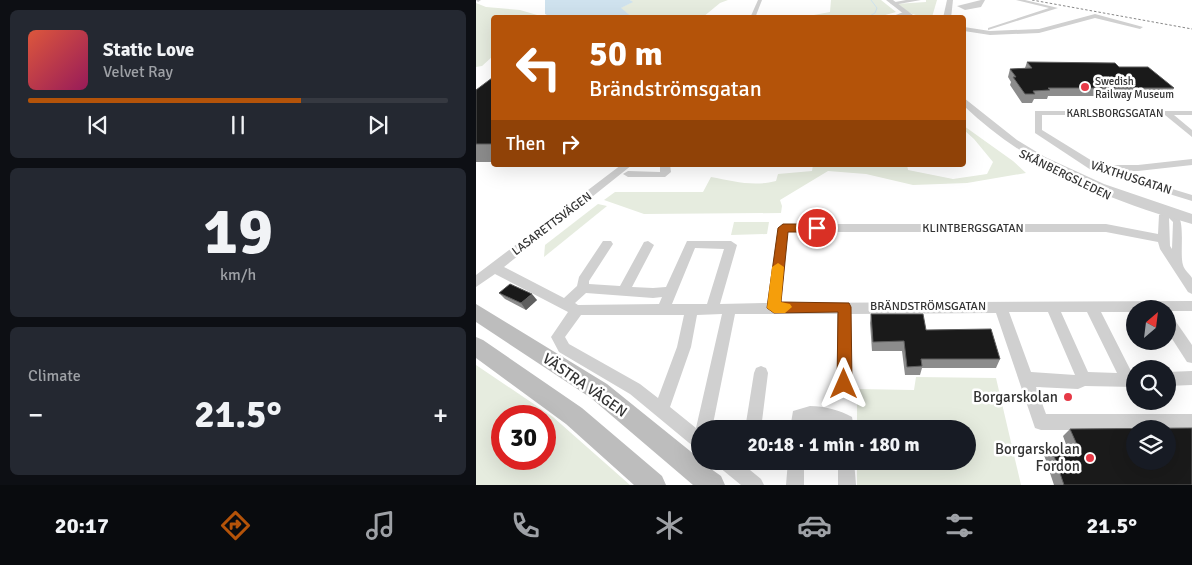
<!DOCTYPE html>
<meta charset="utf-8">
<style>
:root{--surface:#171b24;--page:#242831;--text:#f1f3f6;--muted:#9ea1a6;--line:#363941;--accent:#b45309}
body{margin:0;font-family:Signika,sans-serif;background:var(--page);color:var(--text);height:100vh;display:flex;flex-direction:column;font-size:19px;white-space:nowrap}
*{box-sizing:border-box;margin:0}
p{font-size:16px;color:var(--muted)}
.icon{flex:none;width:28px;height:28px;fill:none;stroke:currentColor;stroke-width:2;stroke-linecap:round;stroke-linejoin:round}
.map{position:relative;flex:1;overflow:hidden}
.sheet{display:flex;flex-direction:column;gap:10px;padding:10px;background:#0d0f14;width:476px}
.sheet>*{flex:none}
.banner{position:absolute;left:15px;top:15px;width:475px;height:152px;border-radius:5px;box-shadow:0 5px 20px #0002;background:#b45309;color:#fff;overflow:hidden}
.needle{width:32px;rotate:28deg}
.controls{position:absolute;left:650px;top:300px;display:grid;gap:10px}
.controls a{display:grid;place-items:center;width:50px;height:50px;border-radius:50%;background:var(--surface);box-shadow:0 5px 20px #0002;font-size:25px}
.speed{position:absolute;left:15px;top:405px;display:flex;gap:10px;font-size:25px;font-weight:700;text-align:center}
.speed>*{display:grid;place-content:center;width:65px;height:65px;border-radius:50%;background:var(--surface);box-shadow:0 5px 20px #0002;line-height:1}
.speed .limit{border:8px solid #d22;background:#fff;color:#111}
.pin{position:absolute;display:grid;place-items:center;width:42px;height:42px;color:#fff;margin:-21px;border:2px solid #fff;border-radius:50%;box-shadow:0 1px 5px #0007}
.me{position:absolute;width:55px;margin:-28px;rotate:0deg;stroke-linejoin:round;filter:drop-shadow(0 0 4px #0008)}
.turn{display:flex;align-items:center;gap:18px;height:105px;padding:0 15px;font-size:22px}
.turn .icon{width:65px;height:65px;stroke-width:2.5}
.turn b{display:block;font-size:35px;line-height:42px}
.then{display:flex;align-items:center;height:48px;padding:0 15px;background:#0003;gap:10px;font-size:19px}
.big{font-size:38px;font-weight:800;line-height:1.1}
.sheet .widget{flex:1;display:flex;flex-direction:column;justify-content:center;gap:8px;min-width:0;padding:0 18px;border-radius:8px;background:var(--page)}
.sheet .dial{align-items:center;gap:0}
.dial b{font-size:65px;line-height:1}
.song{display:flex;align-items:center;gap:15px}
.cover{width:60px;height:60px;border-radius:8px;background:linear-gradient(135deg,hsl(10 70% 55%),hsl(330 70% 35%))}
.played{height:5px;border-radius:2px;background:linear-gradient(90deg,var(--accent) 65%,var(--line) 65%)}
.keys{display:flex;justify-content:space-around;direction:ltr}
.heat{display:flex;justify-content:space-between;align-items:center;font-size:28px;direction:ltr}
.trip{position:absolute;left:215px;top:420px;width:285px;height:50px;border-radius:25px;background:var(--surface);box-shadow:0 5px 20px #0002;font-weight:800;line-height:50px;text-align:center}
.tabs{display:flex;height:80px;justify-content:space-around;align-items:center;background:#090b0e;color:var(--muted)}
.tabs .icon{width:35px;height:35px}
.tabs .selected{color:var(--accent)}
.tabs b{font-size:22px;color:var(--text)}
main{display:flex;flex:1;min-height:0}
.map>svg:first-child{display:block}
.green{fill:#e6ecdf;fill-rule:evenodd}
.water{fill:#cfe2ee}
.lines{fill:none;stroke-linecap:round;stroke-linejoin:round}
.stream{stroke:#cfe2ee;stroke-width:1}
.minor{fill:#d0d0d0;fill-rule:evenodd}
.tertiary{fill:#d0d0d0;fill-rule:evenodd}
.secondary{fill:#bdbdbd;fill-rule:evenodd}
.rail{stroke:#888;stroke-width:1;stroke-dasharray:2.5 2;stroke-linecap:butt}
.wall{fill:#8c8c8c}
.shaded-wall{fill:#5f5f5f}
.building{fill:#1a1a1a;stroke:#5f5f5f;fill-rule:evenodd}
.route{fill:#b45309;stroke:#753606}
.slow{fill:#f59e0b}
.poi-dot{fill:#e63946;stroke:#fff;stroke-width:2}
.labels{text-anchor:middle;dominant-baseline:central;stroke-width:5;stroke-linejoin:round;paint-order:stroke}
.far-poi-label{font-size:11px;fill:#333;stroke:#fff;text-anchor:start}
.far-street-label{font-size:11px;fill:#333;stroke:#fff}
.street-label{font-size:12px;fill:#333;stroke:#fff}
.near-street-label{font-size:15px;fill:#333;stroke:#fff}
.near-poi-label{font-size:15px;fill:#333;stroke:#fff;text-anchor:end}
</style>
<main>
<section class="sheet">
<div class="widget">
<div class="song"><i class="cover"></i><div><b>Static Love</b><p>Velvet Ray</p></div></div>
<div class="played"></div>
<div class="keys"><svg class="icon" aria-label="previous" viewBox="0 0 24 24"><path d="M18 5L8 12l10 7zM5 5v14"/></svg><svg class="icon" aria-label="pause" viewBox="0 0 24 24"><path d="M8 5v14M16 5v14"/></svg><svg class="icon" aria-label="next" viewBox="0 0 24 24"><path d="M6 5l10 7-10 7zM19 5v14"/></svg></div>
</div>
<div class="widget dial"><b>19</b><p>km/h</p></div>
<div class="widget"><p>Climate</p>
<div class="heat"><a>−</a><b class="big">21.5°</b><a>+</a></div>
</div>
</section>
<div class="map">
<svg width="716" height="485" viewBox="0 0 716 485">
<rect width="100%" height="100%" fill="#fff"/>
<g class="green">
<polygon points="154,0 252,0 244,3 227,17 156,17 144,8 156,2"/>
<polygon points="355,0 405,0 420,12 402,17 327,17 354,12"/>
<path d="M450,0H461L456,17C441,17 431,13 419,4L450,2Z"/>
<polygon points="0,1 0,3 10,7 44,10 68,17 18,18 17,56 6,66 0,67"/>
<path d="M488,126L537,161L550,173L491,183L437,185L390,174L352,171L304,200L306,206L305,213L168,214L128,200L139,192H227L235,177C257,181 277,187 300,181L302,174L336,171L337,165H431L432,170L477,179L511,174L517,162L498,139L488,130Z"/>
<polygon points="122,204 131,206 68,257 69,245"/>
<polygon points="258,222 293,222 291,234 255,235"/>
<path d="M0,365L77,417L154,485H0ZM69,416V459H26V416Z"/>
<polygon points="440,377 520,378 545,485 381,485 381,461 491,461 491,429 381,429 381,389 438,390"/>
</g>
<polygon class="water" points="69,0 154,0 157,2 145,8 156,17 114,15 116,17 75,17 69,14"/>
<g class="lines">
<polyline class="stream" points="390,18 399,13 401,8 395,0"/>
<g class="minor">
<polygon points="282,0 286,0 279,18 274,18"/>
<polygon points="430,0 445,0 417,5 414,3"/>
<polygon points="505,0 509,0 505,7 489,10 481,6"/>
<polygon points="540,0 549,0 582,8 512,30 512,28 573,8"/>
<polygon points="430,11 432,14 421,18 412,18"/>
<polygon points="619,14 667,27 664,29 619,18 563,33 514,35 488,31 488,27 514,31 563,29"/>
<polygon points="559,111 716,111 716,115 698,115 716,130 716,137 689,115 566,115 566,130 626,167 630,165 662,165 716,159 716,165 662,171 637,171 716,195 716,201 615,170 559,133"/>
<path d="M145,165H156L28,267L88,298L101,286L103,277L127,241H135L137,244L113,281V284L144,286L168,242L172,241L178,245L156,287L177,288L190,287L211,241H255L261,245L244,304L291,303L302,228L307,224H630L682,234L683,215C716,197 702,249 707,265C708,270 714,274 716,278C716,282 716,289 716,294L712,292L684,249L682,242L630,232H312L304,303L716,301V311H691V309H659V312H625L656,373H659V387L609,386L602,389L560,387L570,414H716V430H565L559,428L520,313L375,314V384L373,389L368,391L363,389L361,384V314H259L236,429H224V449L218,447L154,394L83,352L75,337L92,312L19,274L0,287V275ZM693,218L697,222L696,249L694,246ZM219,248L248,249L231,304H196ZM110,293L177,298L186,297L183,304L102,305L99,303ZM533,312H572L599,375L555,372ZM585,312H611L641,373L612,372ZM246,314L220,428L194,407L215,347L221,315ZM105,315H208L201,347L182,398L164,384L93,344L89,337Z"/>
<polygon points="184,165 194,165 195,172 189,177 152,177 147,174 152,171 184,172"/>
<polygon points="691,315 696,316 716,345 716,363 711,362 691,331"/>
<polygon points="285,366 290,368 292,373 285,429 269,429 278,373 280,368"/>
<polygon points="716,371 716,385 691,386 691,372"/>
<path d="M334,406C349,406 363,410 376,417L378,429H362C356,421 340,421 331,422L330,429H314L317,411Z"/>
<polygon points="241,461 277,461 274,470 285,479 288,485 265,485 243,467"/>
<polygon points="312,461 328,461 328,485 310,485"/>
<polygon points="362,461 378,461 380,485 362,485"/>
</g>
<g class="tertiary">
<polygon points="0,0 5,0 2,2"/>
<polygon points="410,0 417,0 441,18 433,18"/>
<polygon points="471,0 477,0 475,18 467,18"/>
<path d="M488,98L541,140L569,157L628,184L716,214V224C632,201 551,166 488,106Z"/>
</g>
<g class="secondary">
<polygon points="0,304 131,384 224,459 224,461 245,476 249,485 217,485 115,398 0,322"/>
<polygon points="0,337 7,340 106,408 186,476 190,485 158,485 90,424 0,358"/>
</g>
<polyline class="rail" points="556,0 716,29"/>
</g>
<g class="wall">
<polygon points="551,62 643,67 698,88 693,96 572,96 571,99 558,99 556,103 546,103 534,85 535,82 532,77 534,69 549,68"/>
<polygon points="18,78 18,162 0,162 0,90"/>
<polygon points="23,293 61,300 50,310 29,299"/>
<polygon points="395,314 450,330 524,359 520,368 446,368 444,375 429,375 426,351 396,351 394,323"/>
<polygon points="594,429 716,485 578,485 568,455 575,447 591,447 587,436"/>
</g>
<polygon class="shaded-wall" points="56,294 61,300 50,310 45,303"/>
<g class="building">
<polygon points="551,62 639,63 643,67 672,67 698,88 572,88 574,90 557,91 559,94 549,94 537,77 540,77 534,69 556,68"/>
<polygon points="16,78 18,78 18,144 0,144 0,90"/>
<polygon points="34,284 56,294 45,303 23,293"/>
<polygon points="395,314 447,314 450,330 515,329 524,359 445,359 446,366 431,367 428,341 397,342"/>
<path d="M716,428V485H588L575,447H602L594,429ZM659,429H691V461H659Z"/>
</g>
<polygon class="route" points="307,224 341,224 347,228 341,232 312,232 305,302 373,303 375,307 376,384 374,389 368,391 363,389 361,384 362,312 298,313 291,308 302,228"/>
<polygon class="slow" points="302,263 308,267 305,302 314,304 316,307 309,313 298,313 291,308 296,267"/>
<g class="poi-dot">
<circle cx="609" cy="87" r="5"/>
<circle cx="592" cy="397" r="5"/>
<circle cx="614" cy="458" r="5"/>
</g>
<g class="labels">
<g class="far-poi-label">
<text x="619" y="81">Swedish<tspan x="619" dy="13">Railway Museum</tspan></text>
</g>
<g class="far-street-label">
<text x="639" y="113">KARLSBORGSGATAN</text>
</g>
<g class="street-label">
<text transform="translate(589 175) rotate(26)">SKÅNBERGSLEDEN</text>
<text transform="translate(655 178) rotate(18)">VÄXTHUSGATAN</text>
<text transform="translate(76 224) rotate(-37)">LASARETTSVÄGEN</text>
<text x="497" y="228">KLINTBERGSGATAN</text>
<text x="452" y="306">BRÄNDSTRÖMSGATAN</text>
</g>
<g class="near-street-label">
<text transform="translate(109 385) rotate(35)">VÄSTRA VÄGEN</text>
</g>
<g class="near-poi-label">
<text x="582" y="397">Borgarskolan</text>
<text x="604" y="449">Borgarskolan<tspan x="604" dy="17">Fordon</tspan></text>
</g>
</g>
</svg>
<div class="controls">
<a><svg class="needle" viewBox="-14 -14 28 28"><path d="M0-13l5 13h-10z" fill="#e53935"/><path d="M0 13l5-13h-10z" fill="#9ea1a6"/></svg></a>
<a><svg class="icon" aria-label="search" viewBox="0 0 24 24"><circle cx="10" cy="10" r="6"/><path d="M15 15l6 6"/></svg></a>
<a><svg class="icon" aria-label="layers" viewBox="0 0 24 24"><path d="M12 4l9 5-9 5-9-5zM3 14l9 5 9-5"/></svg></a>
</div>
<div class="speed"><div class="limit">30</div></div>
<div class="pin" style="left:341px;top:228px;background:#d93025"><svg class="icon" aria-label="arrive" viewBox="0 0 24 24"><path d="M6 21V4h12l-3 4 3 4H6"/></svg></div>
<svg class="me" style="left:368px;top:384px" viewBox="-20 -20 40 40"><path d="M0-17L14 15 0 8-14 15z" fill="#b45309" stroke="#fff" stroke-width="4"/></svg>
<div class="trip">20:18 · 1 min · 180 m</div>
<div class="banner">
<div class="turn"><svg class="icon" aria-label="left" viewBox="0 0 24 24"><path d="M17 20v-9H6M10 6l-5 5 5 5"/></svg><div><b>50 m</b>Brändströmsgatan</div></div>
<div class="then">Then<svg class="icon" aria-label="right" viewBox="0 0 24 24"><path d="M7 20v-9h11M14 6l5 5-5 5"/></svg></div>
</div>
</div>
</main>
<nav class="tabs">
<b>20:17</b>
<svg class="icon selected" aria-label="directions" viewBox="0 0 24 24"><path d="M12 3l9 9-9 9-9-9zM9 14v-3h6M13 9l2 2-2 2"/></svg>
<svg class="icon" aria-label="music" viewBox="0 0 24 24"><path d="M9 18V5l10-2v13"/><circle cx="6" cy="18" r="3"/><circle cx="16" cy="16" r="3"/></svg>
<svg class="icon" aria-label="phone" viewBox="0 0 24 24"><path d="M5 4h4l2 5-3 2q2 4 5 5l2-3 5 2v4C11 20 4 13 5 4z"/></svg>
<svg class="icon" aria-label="climate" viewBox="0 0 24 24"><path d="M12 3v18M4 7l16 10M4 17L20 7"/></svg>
<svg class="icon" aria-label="car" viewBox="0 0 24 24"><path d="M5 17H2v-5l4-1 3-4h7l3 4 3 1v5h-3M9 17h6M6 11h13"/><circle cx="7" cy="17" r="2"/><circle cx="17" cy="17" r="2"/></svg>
<svg class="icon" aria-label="filters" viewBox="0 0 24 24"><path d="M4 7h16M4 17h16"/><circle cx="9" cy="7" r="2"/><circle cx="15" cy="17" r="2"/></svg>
<b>21.5°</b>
</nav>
